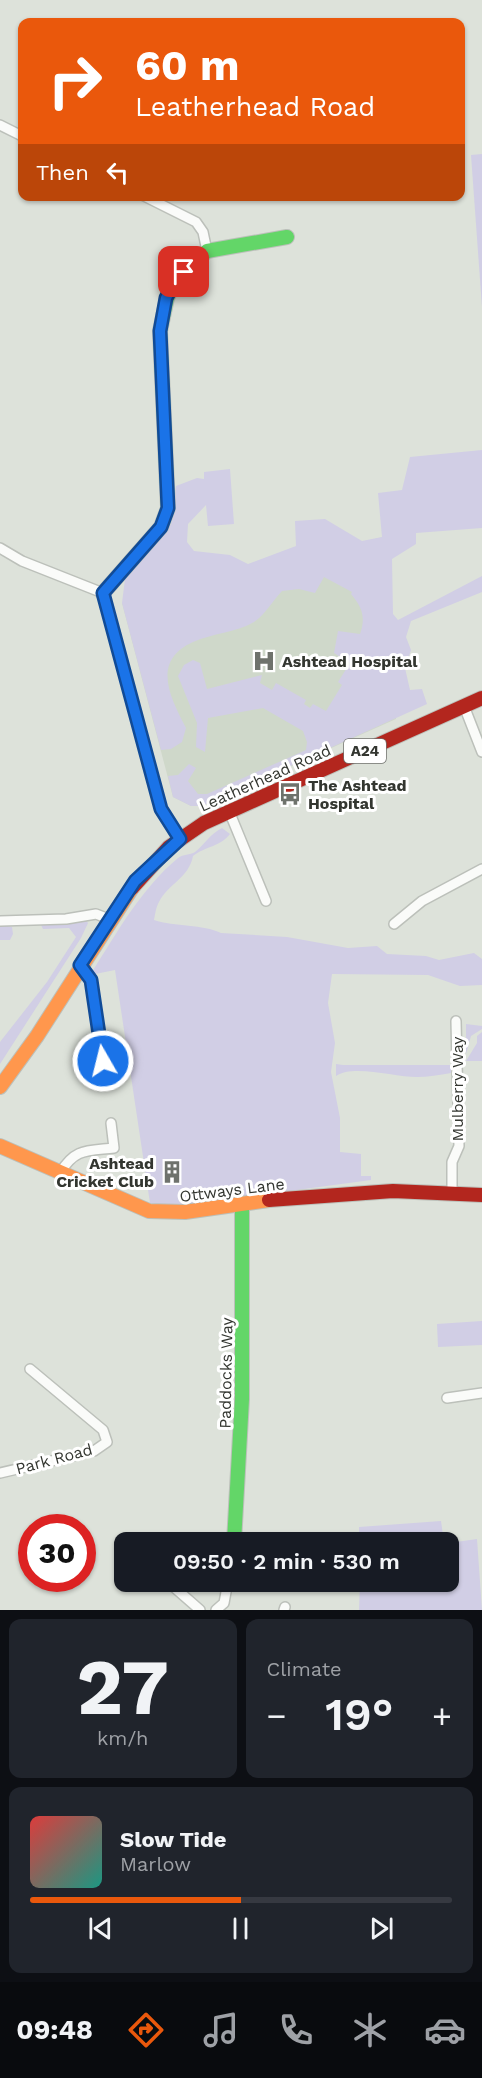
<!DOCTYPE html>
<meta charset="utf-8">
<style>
:root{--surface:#171b24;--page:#20242c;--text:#f1f3f6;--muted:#9ea1a6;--line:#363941;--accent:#ea580c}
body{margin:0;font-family:"Work Sans",sans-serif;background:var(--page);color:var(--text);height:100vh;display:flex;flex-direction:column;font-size:22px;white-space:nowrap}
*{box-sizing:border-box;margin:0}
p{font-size:20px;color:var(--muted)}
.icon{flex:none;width:33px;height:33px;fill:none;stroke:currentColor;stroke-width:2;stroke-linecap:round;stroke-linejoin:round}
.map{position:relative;height:1610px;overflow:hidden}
.side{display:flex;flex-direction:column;gap:9px;padding:9px;background:#0d0f14;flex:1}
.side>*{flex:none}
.top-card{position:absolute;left:18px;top:18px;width:447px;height:183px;border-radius:12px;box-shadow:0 2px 4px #0004;background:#ea580c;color:#fff;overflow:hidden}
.speed{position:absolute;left:18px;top:1514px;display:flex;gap:12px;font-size:30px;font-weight:700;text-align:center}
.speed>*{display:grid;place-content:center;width:78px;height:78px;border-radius:50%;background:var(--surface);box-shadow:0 2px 4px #0004;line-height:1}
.speed .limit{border:9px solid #d22;background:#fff;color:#111}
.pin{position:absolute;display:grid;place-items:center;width:51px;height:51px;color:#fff;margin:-26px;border-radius:12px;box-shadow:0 3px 9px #0006}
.me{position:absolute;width:66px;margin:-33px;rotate:352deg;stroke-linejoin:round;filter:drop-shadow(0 0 4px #0008)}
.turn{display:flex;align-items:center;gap:21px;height:126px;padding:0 18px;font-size:27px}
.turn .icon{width:78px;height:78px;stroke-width:2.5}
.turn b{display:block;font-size:42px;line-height:51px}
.then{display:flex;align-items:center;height:57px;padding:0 18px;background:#0003;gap:12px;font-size:22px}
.big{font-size:45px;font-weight:600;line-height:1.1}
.side .card{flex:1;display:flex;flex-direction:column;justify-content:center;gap:9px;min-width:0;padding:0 21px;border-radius:12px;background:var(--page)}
.side .dial{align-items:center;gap:0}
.dial b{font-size:78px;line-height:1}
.song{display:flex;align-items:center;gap:18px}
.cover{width:72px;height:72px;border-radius:9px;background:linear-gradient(135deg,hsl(0 70% 55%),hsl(170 70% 35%))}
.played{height:6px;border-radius:3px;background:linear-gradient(90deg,var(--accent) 50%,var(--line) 50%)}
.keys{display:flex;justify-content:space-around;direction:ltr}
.heat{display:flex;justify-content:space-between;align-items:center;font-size:33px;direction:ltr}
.side .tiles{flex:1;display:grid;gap:9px;grid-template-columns:1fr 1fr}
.card:last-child{grid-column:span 2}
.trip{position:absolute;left:114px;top:1532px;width:345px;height:60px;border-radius:12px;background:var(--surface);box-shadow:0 2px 4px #0004;font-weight:600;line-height:60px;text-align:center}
.menu{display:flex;height:96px;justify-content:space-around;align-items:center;background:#090b0e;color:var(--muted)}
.menu .icon{width:42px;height:42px}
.menu .on{color:var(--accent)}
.menu b{font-size:27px;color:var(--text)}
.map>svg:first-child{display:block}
.built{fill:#cfd8ca}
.green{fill:#d1cee5}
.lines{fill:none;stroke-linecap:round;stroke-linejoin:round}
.street-casing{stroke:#bcc0ba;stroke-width:12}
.fast-casing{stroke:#bcc0ba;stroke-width:16}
.slow-casing{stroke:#bcc0ba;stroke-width:16}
.jam-casing{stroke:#bcc0ba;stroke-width:16}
.street{stroke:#fafbf9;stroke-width:9}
.fast{stroke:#63d668;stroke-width:14}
.slow{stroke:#ff974d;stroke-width:14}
.jam{stroke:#b3261e;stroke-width:14}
.route-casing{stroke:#114b97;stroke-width:15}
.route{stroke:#1a73e8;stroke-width:10}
.labels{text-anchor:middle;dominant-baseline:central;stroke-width:6;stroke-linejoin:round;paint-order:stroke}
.shield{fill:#fff;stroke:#70726e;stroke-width:1.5}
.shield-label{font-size:15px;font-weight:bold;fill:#333630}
.poi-label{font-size:16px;font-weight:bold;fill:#333630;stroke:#fff;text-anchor:start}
.street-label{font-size:16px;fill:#333630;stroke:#fff}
</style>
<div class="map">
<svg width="482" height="1610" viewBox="0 0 482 1610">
<rect width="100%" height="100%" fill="#dde2da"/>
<polygon class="built" points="383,537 396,719 202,806 191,806 173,797 122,603"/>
<g class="green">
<polygon points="482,154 482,307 471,155"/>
<path d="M482,450V528L416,533V544L392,559L393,614L398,620L482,576V592L411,621L406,637L411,650L405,668L410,690L422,689L427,704L202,806H191L173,797L168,776L178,775L189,764L196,768L188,781L198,794H207L306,750L307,742L303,731L263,708L208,718L205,752L196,747L197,723L178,676L184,665L193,660L200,663L207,689L262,675L260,683L272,690L276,683L306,700L304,704L310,708L313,704L326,711L342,685L338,682L350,663L334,653L338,631L360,634C366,617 362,607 351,594L352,592L324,577L315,593L299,589L282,591C273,600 265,615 254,622C235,633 213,633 193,642C151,661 170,697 186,728L182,742L171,749L161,750L122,603L125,579L171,524L176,486L197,478L204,479V472L230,469L234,524L208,526L206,505L188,524L187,542L194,551L230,555L248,564L296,546L295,521L325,519L362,541L382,537L378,493L402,490L410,457Z"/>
<path d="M222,828L230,834C220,847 206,846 193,856C189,878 168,884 159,902C156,907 155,915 154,920C175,927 203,924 221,933L287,937L348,948L377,946L387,954L426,956L439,960L474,953L482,959V985L460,986L428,975L332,974L328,1003L335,1043L331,1072L340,1118V1152L361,1154V1176H371V1180L171,1207L150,1203L115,970L95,974L92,972C118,931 141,889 178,858C183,854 190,855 195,852C205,844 210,834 222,828Z"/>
<polygon points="85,919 88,923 81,938 0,1064 0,1042 47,982 76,937 69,928 43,929 41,925"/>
<polygon points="0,924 12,927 13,934 10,940 0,940"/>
<polygon points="466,1024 482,1026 482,1029 471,1036 466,1054"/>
<polygon points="482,1032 482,1061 466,1061 477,1043 477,1036"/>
<path d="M336,1064L343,1065H451V1073C439,1075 428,1077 417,1077C395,1077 353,1064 336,1076Z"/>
<polygon points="482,1321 482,1345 438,1347 437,1324"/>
<polygon points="441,1521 444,1542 359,1542 359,1527"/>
<polygon points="477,1539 482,1610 359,1610 360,1581 448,1581 449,1543"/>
</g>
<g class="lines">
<g class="street-casing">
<g id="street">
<polyline points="0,125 22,136"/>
<polyline points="144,196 196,222 203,232 207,251"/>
<polyline points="0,548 22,561 103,593 161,809 180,839"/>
<polyline points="464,706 482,752"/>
<polyline points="229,811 266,901"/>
<polyline points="0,921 66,919 96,914 109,919"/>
<polyline points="394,924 422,901 482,869"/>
<polyline points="80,965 91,980 103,1061"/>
<path d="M60,1173C75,1148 87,1151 114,1148L111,1123"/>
<polyline points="452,1191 452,1162 459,1146 456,1021"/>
<polyline points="447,1398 482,1393"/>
<polyline points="0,1473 94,1451 107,1442 103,1430 30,1369"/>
<polyline points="139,1542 139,1539"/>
<polyline points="167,1581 200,1610"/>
<polyline points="216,1610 224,1603 228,1581"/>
<polyline points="284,1610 285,1607"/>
</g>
</g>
<g class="fast-casing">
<g id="fast">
<polyline points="103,593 161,527 168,508 160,331 167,298 175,281 207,251 287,237"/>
<polyline points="234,1542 242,1399 242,1204"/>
</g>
</g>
<g class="slow-casing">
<g id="slow">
<polyline points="0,1087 37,1036 132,888"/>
<polyline points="0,1146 149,1211 185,1212 269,1200"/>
</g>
</g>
<g class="jam-casing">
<g id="jam">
<polyline points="132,888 169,847 204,823 482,698"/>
<polyline points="269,1200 393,1191 482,1195"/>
</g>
</g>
<use href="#street" class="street"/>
<use href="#fast" class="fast"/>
<use href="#slow" class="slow"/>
<use href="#jam" class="jam"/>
</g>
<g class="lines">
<g class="route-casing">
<polyline id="route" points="103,1061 91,980 80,965 135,881 180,839 161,809 103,593 161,527 168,508 160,331 166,298 175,281 184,272"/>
</g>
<use href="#route" class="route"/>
</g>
<defs>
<g id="hospital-bare" transform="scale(1.8)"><path d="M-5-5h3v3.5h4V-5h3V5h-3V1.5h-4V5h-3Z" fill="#6e726c" stroke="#fff" stroke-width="2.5" paint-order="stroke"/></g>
<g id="bus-bare" transform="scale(1.8)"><path d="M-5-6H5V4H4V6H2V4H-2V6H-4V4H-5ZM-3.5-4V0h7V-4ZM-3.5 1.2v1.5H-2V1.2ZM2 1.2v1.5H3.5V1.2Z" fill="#6e726c" stroke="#fff" stroke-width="2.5" paint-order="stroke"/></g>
<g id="building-bare" transform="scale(1.8)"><path d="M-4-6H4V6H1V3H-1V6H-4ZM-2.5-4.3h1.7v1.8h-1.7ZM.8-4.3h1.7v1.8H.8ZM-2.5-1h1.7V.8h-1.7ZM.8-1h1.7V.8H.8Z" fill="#6e726c" stroke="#fff" stroke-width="2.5" paint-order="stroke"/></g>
</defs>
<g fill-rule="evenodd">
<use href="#hospital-bare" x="264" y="661"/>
<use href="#bus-bare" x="290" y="794"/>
<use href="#building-bare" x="172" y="1172"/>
</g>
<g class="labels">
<rect class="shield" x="344" y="739" width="42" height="24" rx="4.5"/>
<g class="shield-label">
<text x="365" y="751">A24</text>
</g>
<g class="poi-label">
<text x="282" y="661">Ashtead Hospital</text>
<text x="308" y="785">The Ashtead<tspan x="308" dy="18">Hospital</tspan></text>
<text x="154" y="1163" text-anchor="end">Ashtead<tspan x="154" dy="18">Cricket Club</tspan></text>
</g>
<g class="street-label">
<text transform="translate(265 778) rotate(-24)">Leatherhead Road</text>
<text transform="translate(457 1089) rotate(-90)">Mulberry Way</text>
<text transform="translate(232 1190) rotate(-7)">Ottways Lane</text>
<text transform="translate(226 1373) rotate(-89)">Paddocks Way</text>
<text transform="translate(54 1459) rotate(-15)">Park Road</text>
</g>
</g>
</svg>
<div class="speed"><div class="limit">30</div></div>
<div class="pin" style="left:184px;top:272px;background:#d93025"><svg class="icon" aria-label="arrive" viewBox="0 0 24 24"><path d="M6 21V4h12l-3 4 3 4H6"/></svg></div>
<svg class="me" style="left:103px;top:1061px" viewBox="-20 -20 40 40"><circle r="17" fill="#1a73e8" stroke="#fff" stroke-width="3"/><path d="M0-11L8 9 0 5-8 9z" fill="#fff"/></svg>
<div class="trip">09:50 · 2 min · 530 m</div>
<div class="top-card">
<div class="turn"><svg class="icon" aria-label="right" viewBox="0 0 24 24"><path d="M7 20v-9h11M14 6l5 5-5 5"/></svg><div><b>60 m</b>Leatherhead Road</div></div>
<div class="then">Then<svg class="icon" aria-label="left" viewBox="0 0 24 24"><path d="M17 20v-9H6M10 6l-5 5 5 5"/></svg></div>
</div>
</div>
<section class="side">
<div class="tiles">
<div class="card dial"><b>27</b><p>km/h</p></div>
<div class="card"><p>Climate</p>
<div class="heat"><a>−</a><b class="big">19°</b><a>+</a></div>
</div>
<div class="card">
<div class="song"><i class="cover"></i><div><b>Slow Tide</b><p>Marlow</p></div></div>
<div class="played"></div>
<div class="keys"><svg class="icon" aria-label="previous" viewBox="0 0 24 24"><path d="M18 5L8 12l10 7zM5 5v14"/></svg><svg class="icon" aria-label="pause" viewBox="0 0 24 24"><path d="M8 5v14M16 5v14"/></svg><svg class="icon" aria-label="next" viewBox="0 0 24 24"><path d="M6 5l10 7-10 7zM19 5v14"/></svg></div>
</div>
</div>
</section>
<nav class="menu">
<b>09:48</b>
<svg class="icon on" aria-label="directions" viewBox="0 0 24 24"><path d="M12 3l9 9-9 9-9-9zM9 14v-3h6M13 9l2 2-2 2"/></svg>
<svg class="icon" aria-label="music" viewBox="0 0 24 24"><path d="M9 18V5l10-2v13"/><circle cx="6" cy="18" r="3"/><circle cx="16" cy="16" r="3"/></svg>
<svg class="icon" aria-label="phone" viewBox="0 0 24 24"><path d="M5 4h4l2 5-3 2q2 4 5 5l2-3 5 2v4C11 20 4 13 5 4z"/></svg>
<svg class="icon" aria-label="climate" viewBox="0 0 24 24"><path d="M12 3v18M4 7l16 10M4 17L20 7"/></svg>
<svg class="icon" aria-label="car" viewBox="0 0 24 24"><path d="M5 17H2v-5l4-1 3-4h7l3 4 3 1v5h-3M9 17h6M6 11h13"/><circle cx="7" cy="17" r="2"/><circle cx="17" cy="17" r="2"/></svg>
</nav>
